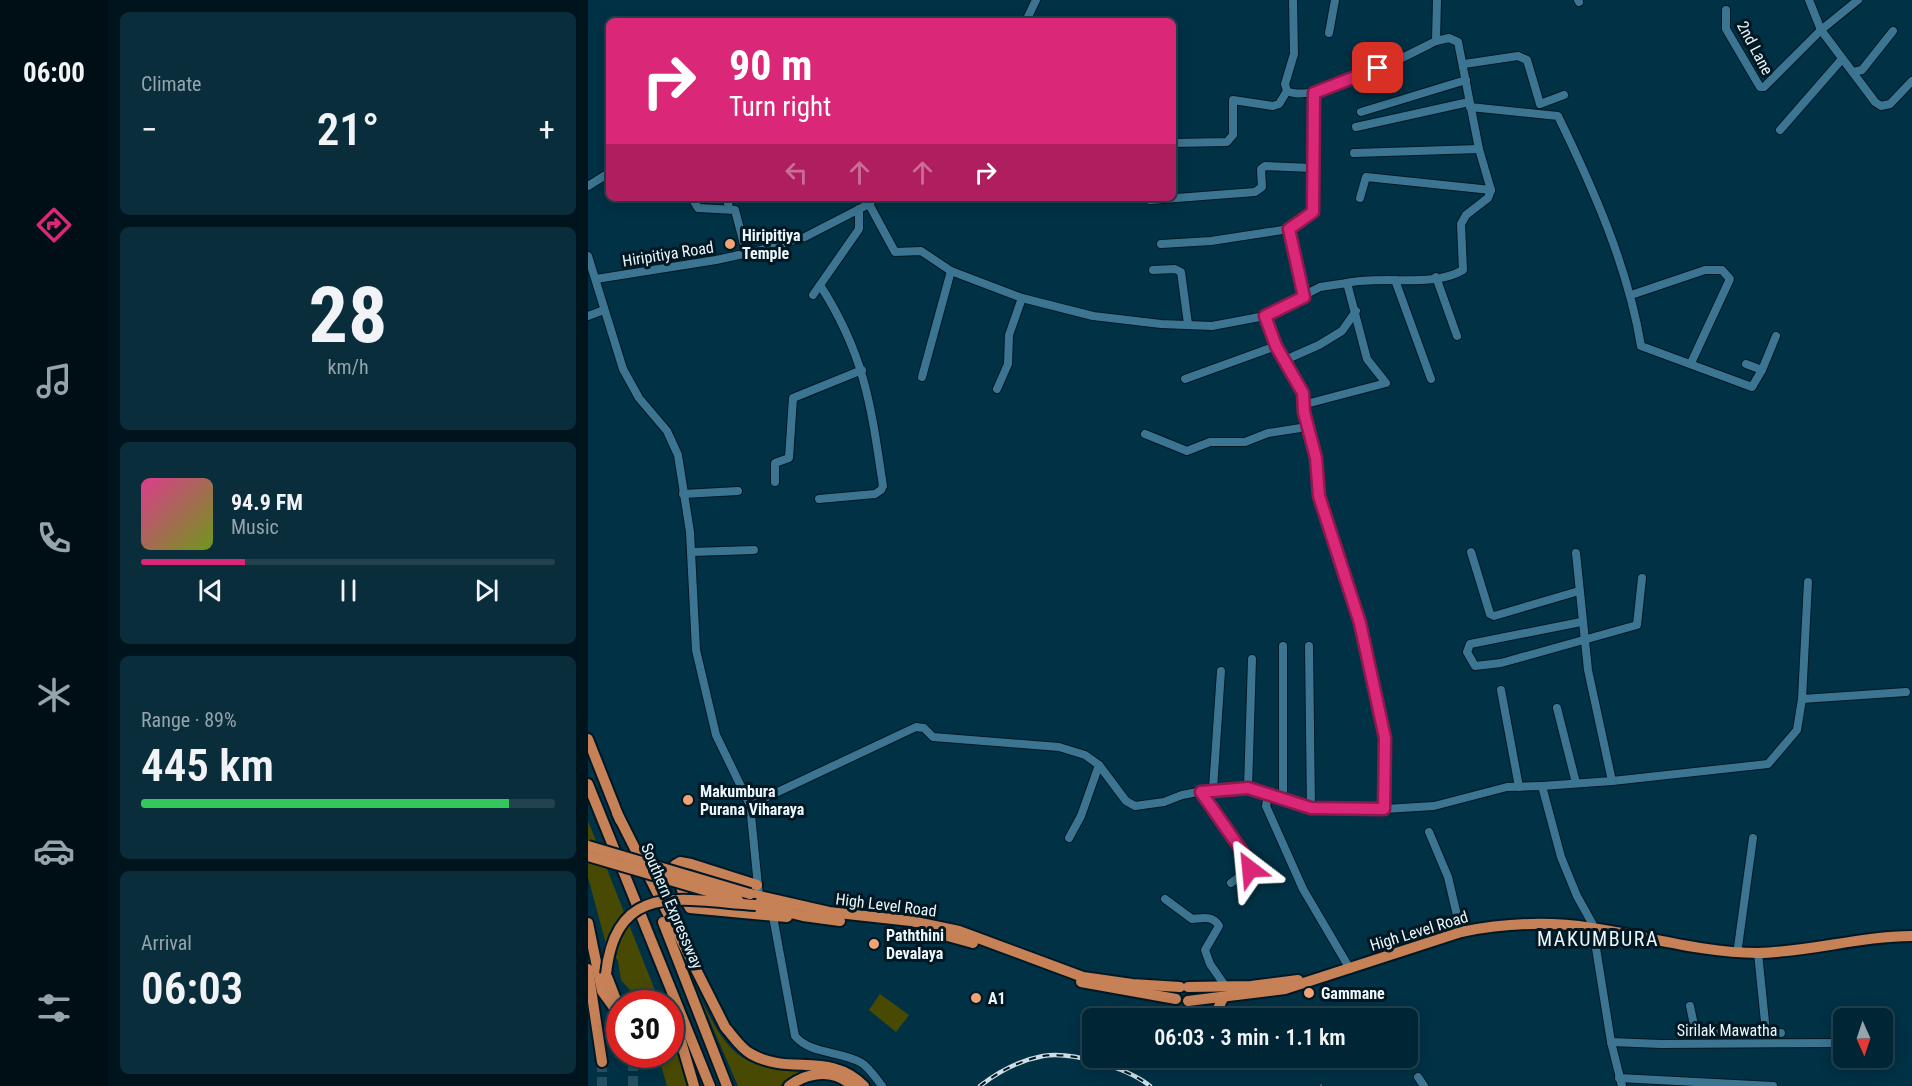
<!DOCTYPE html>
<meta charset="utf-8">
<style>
:root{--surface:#002534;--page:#0a2d3c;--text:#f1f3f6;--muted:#95a5ac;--line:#22424f;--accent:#db2777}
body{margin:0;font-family:"Roboto Condensed",sans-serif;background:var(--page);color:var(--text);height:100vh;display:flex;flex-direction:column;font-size:22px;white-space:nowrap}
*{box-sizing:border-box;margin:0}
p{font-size:20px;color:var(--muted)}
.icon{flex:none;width:33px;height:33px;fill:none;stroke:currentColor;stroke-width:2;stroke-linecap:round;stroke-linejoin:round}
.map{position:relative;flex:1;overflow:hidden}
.sheet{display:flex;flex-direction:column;gap:12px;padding:12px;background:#00141d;width:480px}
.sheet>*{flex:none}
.hud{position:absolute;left:18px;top:18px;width:570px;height:183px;border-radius:9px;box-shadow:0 3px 15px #0003,0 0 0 2px var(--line);background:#db2777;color:#fff;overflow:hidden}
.needle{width:39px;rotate:177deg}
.tools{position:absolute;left:1245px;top:1008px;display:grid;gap:12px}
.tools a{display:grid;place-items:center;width:60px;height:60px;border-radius:9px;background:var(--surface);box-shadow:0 3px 15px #0003,0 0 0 2px var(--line);font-size:30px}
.speed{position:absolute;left:18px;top:990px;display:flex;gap:12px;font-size:30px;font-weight:700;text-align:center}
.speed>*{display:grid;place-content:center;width:78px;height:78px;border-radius:50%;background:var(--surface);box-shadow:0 3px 15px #0003,0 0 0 2px var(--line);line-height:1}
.speed .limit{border:9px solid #d22;background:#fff;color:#111}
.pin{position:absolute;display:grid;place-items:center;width:51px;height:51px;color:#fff;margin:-26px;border-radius:12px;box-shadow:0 3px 9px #0006}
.me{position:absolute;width:66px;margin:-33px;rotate:331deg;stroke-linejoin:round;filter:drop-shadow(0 0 4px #0008)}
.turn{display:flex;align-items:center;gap:21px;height:126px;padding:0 24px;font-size:27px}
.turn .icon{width:78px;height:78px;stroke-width:2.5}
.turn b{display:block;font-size:42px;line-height:51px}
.lanes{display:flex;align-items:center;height:57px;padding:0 24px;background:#0003;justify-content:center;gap:30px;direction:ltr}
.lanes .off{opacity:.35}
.big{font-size:45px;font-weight:600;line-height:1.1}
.sheet .widget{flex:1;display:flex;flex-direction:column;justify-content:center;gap:9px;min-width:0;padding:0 21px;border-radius:9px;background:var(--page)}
.sheet .dial{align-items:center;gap:0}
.dial b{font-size:78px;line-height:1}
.song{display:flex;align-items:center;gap:18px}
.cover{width:72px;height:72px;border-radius:9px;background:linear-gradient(135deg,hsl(330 70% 55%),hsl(80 70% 35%))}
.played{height:6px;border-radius:3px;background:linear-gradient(90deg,var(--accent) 25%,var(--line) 25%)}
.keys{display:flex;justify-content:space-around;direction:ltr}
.heat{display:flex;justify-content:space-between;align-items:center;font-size:33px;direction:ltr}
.charge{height:9px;border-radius:4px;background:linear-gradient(90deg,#34c759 89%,var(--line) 0)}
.trip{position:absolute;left:494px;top:1008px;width:336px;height:60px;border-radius:9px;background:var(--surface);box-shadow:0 3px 15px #0003,0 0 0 2px var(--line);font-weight:600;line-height:60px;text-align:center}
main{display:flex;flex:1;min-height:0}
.dock{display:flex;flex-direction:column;width:108px;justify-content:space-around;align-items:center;background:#000f15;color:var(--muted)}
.dock .icon{width:42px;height:42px}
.dock .on{color:var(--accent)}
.dock b{font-size:27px;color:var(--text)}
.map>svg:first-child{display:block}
.green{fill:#484a04}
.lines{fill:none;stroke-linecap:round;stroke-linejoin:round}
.stream{stroke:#654a5d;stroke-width:2}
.highway-tunnel{stroke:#234f61;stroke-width:10;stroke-dasharray:10 5;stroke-linecap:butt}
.minor-casing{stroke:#001825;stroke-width:10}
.highway-casing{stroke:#001825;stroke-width:14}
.minor{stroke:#3b7591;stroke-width:8}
.highway{stroke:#c68157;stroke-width:10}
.rail-casing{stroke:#cddee6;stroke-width:4.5}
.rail{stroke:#011722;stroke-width:2;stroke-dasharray:7;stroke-linecap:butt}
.highway-bridge-casing{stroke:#001825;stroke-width:14;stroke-linecap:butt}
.highway-bridge{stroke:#c68157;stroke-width:10}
.route-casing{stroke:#8e194d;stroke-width:15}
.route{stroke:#db2777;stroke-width:10}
.poi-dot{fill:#efa376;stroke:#011722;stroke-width:2}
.labels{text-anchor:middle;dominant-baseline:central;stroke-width:6;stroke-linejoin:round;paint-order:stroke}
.street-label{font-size:16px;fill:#ebf7fd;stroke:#011722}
.poi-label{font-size:16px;font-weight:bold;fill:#ebf7fd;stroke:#011722;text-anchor:start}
.quarter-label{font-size:20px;letter-spacing:1.5px;fill:#ebf7fd;stroke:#011722}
</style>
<main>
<nav class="dock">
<b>06:00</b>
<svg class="icon on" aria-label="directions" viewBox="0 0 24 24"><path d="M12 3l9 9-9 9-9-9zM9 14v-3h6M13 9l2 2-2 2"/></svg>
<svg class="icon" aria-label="music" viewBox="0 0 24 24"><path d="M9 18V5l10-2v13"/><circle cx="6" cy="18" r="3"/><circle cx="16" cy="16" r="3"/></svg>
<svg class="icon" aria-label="phone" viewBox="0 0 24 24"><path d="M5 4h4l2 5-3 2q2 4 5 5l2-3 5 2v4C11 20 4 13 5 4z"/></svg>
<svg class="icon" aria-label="climate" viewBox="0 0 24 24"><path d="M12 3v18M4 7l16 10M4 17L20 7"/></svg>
<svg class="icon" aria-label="car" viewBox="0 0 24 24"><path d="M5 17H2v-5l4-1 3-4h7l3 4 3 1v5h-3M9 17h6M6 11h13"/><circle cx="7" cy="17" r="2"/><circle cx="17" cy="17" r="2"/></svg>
<svg class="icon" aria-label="filters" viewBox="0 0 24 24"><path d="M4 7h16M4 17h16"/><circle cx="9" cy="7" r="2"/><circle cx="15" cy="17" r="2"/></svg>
</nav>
<section class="sheet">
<div class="widget"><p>Climate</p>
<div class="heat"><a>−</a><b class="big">21°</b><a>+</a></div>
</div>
<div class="widget dial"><b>28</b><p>km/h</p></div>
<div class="widget">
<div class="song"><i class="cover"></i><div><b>94.9 FM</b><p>Music</p></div></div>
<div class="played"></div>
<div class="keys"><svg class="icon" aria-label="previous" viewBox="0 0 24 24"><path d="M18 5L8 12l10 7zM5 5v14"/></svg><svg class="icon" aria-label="pause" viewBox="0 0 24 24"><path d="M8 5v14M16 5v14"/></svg><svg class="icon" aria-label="next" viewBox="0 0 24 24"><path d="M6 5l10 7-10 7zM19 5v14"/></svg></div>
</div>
<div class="widget"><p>Range · 89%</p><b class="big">445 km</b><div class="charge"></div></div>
<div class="widget"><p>Arrival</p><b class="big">06:03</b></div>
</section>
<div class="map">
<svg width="1324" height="1086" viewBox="0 0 1324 1086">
<rect width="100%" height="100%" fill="#003145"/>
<g class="green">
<polygon points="0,821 72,1003 53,1003 33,980 30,961 18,944 0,877"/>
<path d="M108,989C138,1051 150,1073 224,1069L222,1071L204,1076L192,1086H150Z"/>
<polygon points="292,994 321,1015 308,1032 281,1010"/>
<polygon points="83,1032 99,1086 79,1086 70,1055 82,1054"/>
</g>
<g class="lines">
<polyline class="stream" points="733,1085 733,1086"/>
<g class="highway-tunnel">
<polyline points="14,1062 14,1086"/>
<polyline points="45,1086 45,1054"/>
</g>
<g class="minor-casing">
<g id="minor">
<path d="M705,0L706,54L697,84L699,91C726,105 820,55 848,41L861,38L870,42L891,149L903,190L900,198L878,215L873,224L875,270C845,288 794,275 759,283"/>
<polyline points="990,0 991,2"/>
<polyline points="1221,0 1233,30 1287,102 1293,106 1302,104 1324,81"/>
<polyline points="1138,10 1138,29 1172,87 1176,87 1233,30 1270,0"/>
<polyline points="438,21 448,0"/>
<polyline points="741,33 747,0"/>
<polyline points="848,41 849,0"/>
<polyline points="876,64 930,56 939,60 952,104 976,95"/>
<polyline points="1265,72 1274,70 1305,31"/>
<path d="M882,107L970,116C1005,188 1040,267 1053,346L1164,387L1174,370L1188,336"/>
<polyline points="773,112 878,80"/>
<polyline points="768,127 881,102"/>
<polyline points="1192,130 1254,59"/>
<polyline points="585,143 639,142 645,135 645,100 685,106 691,104 699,91"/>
<polyline points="766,153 891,149"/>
<polyline points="0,186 21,173"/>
<polyline points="104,198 110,208 147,210 158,252"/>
<polyline points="139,198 141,208"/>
<polyline points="772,198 778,177 903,190"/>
<polyline points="562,200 667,192 674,187 673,169 677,166 724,168"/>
<polyline points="281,204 307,252 333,251 363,271 434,298 505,316 573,324 624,326 677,316 732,287 759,283 779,359 798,383 718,404"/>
<polyline points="701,229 725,212 726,93"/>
<polyline points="573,244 623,241 701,229 716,297"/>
<polyline points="0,256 35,369 51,398 79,431 90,455 102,532 108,650 128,735 162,805 171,896"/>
<polyline points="565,270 587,269 593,272 600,324"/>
<polyline points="848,277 869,336"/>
<polyline points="8,279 128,260 169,251 217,237 281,204 286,198"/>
<polyline points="807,280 843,379"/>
<polyline points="225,295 271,229 271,209"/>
<polyline points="1043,295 1117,270 1134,270 1142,279 1103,363"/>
<polyline points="0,316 16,310"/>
<polyline points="677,316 688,346 715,393 716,412 728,458 731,496 772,623 797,738 797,809"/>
<polyline points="697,360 731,345 754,331 768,311"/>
<polyline points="1158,364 1174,370"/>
<polyline points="334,377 363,271"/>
<polyline points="597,379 688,346"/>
<polyline points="409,389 420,364 421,335 434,298"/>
<polyline points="557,434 599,451 622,442 657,442 680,433 719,427"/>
<polyline points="187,482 187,463 201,458 205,398 274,370"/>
<polyline points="95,494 150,491"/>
<path d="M231,499L287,494L293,490L295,486C283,406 277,355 232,285"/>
<polyline points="103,552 166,550"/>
<polyline points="883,552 902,614 906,616 991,591"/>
<polyline points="993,622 882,644 879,652 887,666 913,663 1049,625 1054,578"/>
<polyline points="721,646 723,808"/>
<polyline points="913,690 931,787"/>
<polyline points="1214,699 1318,692"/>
<polyline points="969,708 988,783"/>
<polyline points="1024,781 1180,764 1209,730 1214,699 1220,582"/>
<polyline points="954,786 1024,781 1000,670 988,553"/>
<polyline points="660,788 664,659"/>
<polyline points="625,789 633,671"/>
<polyline points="613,792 663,864 662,869 643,883"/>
<polyline points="680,795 678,806 715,889 762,969"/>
<polyline points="695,801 695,646"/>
<polyline points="162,805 328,727 336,728 345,737 471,747 497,755 511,765 538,801 547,806 576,802 594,795 625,789 660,788 723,808 797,809 846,806 919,787 954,786 973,857 989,896 1004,923 1023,1042 1034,1086"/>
<polyline points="841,832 860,877 872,928"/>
<polyline points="481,838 493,816 511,765"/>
<path d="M577,899L604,919C615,918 625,915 631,926L617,950L622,964L638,987"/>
<path d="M184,911L207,1036C222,1054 252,1051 272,1062C280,1066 288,1078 294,1086"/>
<polyline points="1150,947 1165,838"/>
<polyline points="1102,1006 1106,1025 1119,1033 1178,1032 1170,953"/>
<polyline points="1178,1032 1193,1033"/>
<polyline points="1023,1042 1073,1044 1256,1043"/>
<polyline points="830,1077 836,1086"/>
<polyline points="1031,1078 1185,1086"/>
</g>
</g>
<g class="highway-casing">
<g id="highway">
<polyline points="0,739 32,820"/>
<polyline points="0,784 122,1086"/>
<path d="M29,813L137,1027C145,1036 152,1048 163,1054C202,1076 241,1051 276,1086"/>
<polyline points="169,885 103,864 92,862 87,865 96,897 102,908 199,917"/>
<polyline points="162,894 241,912 323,921 371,931 495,977 544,984 592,987"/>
<polyline points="159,902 215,916 252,921"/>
<polyline points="75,922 139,1086"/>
<polyline points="0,923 14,991 32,1016"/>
<polyline points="345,932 385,943"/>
<polyline points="0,969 14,1062"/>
<polyline points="18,974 32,1010"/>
<polyline points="493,982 588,999"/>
<polyline points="600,987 663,986 710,980"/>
<path d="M600,1001L697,989L873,932C917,923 960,921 1004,928C1059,936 1114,953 1170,953C1222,952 1273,936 1324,936"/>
<polyline points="82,1004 106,1086"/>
<polyline points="626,1017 635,998"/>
<path d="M201,1086C220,1072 246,1068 264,1086"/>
</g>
</g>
<use href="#minor" class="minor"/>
<use href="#highway" class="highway"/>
<g class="rail-casing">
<path id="rail" d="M392,1086C410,1072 433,1060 455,1056C483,1051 540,1068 562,1086"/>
</g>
<use href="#rail" class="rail"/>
<g class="highway-bridge-casing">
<g id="highway-bridge">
<polyline points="0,846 162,894"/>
<polyline points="0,856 150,900"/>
<path d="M18,974C28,878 97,901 168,905"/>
</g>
</g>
<use href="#highway-bridge" class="highway-bridge"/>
</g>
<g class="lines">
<g class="route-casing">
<polyline id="route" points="662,869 663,864 613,792 660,788 723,808 796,809 797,738 772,623 731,496 728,458 716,412 715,393 688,346 677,316 716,297 701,229 725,212 726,93 790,68"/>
</g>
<use href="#route" class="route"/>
</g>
<g class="poi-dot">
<circle cx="142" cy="244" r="6"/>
<circle cx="100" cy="800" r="6"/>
<circle cx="286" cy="944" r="6"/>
<circle cx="721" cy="993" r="6"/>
<circle cx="388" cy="998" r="6"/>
</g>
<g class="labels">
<g class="street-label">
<text transform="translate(1167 48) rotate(62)">2nd Lane</text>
<text transform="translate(80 254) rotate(-9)">Hiripitiya Road</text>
<text transform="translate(298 905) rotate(7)">High Level Road</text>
<text transform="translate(84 906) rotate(67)">Southern Expressway</text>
<text transform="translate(831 931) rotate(-17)">High Level Road</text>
<text x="1139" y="1030">Sirilak Mawatha</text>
</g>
<g class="poi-label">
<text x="154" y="235">Hiripitiya<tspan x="154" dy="18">Temple</tspan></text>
<text x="112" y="791">Makumbura<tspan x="112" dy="18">Purana Viharaya</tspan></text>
<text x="298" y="935">Paththini<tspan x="298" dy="18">Devalaya</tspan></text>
<text x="733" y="993">Gammane</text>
<text x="400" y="998">A1</text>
</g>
<g class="quarter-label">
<text x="1010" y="939">MAKUMBURA</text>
</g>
</g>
</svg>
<div class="tools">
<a><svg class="needle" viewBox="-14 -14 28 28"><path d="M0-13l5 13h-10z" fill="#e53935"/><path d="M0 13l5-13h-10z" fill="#95a5ac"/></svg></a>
</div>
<div class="speed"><div class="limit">30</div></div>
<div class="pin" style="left:790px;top:68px;background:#d93025"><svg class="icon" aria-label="arrive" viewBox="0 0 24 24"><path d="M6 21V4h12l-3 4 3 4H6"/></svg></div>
<svg class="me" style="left:662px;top:869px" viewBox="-20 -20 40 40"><path d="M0-17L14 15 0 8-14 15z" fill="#db2777" stroke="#fff" stroke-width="4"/></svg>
<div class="trip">06:03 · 3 min · 1.1 km</div>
<div class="hud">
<div class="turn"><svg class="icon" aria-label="right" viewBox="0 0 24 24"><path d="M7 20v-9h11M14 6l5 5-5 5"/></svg><div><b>90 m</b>Turn right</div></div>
<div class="lanes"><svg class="icon off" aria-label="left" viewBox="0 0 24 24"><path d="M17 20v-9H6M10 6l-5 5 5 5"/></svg><svg class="icon off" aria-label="ahead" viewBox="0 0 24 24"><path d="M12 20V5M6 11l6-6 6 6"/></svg><svg class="icon off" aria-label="ahead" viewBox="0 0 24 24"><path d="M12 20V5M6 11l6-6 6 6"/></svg><svg class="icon" aria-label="right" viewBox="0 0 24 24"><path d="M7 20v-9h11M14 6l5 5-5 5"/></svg></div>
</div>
</div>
</main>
